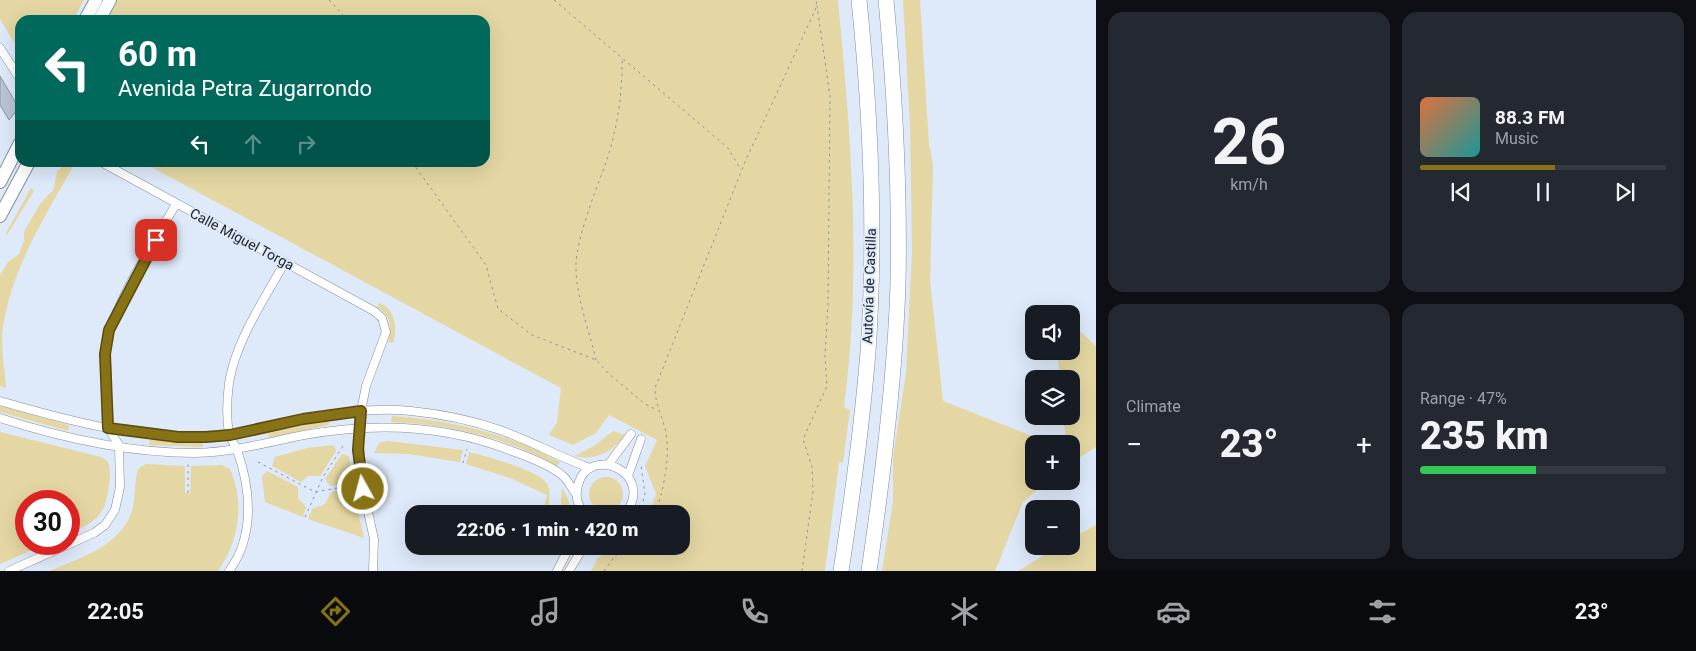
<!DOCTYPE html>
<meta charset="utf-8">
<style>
:root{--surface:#171b24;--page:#242831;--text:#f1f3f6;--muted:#9ea1a6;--line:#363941;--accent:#877315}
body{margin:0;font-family:Roboto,sans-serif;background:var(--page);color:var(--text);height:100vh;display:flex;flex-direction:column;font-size:19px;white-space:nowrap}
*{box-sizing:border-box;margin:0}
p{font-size:16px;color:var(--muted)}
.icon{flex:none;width:28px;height:28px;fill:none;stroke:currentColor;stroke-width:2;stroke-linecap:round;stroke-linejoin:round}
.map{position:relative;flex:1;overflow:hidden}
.sheet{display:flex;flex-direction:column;gap:12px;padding:12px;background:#0d0f14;width:600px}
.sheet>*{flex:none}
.guide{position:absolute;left:15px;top:15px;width:475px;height:152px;border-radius:15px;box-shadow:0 5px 20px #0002;background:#00695c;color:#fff;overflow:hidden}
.buttons{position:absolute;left:1025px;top:305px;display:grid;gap:10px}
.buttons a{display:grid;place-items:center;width:55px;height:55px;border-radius:10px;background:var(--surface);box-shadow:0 5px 20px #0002;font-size:25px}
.speed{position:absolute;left:15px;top:490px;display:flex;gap:10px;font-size:25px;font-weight:700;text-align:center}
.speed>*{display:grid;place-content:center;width:65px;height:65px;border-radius:50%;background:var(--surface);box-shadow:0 5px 20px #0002;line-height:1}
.speed .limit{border:8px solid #d22;background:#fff;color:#111}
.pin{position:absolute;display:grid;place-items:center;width:42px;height:42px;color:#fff;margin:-21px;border-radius:10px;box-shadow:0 2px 8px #0006}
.me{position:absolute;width:55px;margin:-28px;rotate:353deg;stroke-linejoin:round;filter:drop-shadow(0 0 4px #0008)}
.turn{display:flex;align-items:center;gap:18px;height:105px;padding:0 20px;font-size:22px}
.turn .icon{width:65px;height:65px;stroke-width:2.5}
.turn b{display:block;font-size:35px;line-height:42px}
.lanes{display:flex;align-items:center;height:48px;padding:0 20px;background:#0003;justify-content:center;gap:25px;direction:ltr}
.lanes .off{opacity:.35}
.big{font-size:38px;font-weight:800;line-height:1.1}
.sheet .card{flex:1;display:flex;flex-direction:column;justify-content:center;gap:8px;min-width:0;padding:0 18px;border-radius:15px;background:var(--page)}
.sheet .dial{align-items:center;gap:0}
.dial b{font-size:65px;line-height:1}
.song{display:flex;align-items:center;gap:15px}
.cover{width:60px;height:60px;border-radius:8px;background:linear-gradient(135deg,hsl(20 70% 55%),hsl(180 70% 35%))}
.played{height:5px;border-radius:2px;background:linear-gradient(90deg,var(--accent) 55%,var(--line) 55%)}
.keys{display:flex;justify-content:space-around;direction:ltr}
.heat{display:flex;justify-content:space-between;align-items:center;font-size:28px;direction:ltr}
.charge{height:8px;border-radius:4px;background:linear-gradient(90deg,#34c759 47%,var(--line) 0)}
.sheet .tiles{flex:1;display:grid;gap:12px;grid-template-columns:repeat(2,1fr)}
.trip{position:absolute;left:405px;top:505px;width:285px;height:50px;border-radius:15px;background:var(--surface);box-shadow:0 5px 20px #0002;font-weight:800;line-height:50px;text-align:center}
.tab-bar{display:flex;height:80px;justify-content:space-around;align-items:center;background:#090b0e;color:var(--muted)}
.tab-bar .icon{width:35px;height:35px}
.tab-bar .selected{color:var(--accent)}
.tab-bar b{font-size:22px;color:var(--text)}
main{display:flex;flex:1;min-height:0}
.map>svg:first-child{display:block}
.green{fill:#e4d7a3}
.building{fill:#bac4d4;stroke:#8c96a5}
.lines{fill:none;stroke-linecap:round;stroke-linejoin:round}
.minor-casing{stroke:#848d9c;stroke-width:9}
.primary-casing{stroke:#848d9c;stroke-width:14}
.motorway-casing{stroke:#848d9c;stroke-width:16}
.path{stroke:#8c939f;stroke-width:1;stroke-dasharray:2.5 4;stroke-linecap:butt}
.minor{stroke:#fff;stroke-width:8}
.primary{stroke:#fff;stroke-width:12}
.motorway{stroke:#fff;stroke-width:15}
.route-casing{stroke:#584b0e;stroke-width:12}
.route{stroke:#877315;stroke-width:9}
.labels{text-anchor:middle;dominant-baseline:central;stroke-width:4;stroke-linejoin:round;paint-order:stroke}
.street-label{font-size:14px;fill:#21252a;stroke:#dee9f9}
</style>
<main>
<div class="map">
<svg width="1096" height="571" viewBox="0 0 1096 571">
<rect width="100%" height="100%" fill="#dee9f9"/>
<g class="green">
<polygon points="0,0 84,0 73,20 20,20 20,52 0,19"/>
<path d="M118,0H838C851,136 862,271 844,407L850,410L843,462L839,463L825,571H591L598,558L612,546H681V514H649L656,494L645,466L657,440L609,415L596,433L573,445L549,435L557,422L561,388L144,163L485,162V20H107Z"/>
<polygon points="903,0 920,0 929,145 933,164 930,280 943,401 1052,444 1034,444 1034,481 1047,481 1023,502 995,571 882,571 893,501 893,458 906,373 912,250 910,125"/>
<path d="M67,163H75C46,215 12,267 3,327C0,346 5,369 6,388L0,386V275L8,262L19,254L24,241V232L40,204L54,189L57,171Z"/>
<polygon points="31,188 34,191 7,235 6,233"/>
<path d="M379,303C395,308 398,329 393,343L388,342C392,328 391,314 377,307Z"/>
<polygon points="1071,323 1096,346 1096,447 1071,463 1071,444 1058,444 1066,440 1063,416 1071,416 1071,379 1060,379 1057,351 1071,351"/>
<polygon points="0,406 69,425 68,431 0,412"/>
<path d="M392,416C451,420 507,433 560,462L557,466C507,437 448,424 391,422Z"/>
<polygon points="328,420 329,425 269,438 268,433"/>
<path d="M613,431L625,435C612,452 596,461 574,456L594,446Z"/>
<path d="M0,432L101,457L108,462C111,470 110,478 109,486C105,517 96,521 69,534V501H26V544H46L0,564Z"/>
<polygon points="150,439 203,442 203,447 149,445"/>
<polygon points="388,441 463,450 460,462 408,454 374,453 379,443"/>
<polygon points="334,445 336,451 320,476 308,476 301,482 272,466 275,457 307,448"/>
<path d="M469,452C484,456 544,471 548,486C551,494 548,505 548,514H542L547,495L510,478L466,464Z"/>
<polygon points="342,454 349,456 352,480 349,483 330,486 325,479"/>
<path d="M146,464L185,466V492L190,494L191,466L222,465L230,469C245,503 239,541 218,571H50C81,557 120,547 132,511C136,497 134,482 138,469Z"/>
<polygon points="267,471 298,487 298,498 306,507 303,517 265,502 262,476"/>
<circle cx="606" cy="494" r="17"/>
<polygon points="562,487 568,499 571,514 560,514"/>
<polygon points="350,489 353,490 364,538 308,519 312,509 325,504 331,492"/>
<polygon points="1096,525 1096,571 1018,571 1059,546 1071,546 1071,539"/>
</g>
<polygon class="building" points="0,76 19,108 9,120 0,105"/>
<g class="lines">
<g class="minor-casing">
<g id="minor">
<polyline points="0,48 20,79"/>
<polyline points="101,162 374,311 382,318 386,332 366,386 358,426 363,489 374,539 373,571"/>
<path d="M0,401C73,422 151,443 227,435C253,433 277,425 301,420C337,412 375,407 411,411C441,414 471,420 500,430C531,441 559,457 590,468"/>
<path d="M0,418C62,438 131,453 196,453C234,452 268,442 304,435C375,422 444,424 512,451C526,456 555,467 565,478C569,482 572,489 576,494"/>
<polyline points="608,465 631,434"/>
<polyline points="628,476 641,439"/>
<path d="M585,514C577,505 575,497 578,485C589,443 657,473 625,514"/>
<path d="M9,571L94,533L105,525L115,510L120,487L119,445L108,428L106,343C116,301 154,242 176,204"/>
<path d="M229,571C255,536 251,489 237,450C235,444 230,439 229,433C226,417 227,399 229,383C236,340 264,300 285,262"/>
<polyline points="557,571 570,546"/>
<polyline points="569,571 584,546"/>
</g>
</g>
<g class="primary-casing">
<g id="primary">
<polyline points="85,20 96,0"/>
<polyline points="99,20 110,0"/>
<polyline points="0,182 20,143"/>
<polyline points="0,216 29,162"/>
</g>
</g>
<g class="motorway-casing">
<g id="motorway">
<path d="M841,571C852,499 862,426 868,352C876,235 871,117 859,0"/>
<path d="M869,571C883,476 895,380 898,284C900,189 895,95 886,0"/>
</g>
</g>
<g class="path">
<polyline points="329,0 348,20"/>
<polyline points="554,0 728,148 741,170"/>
<polyline points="412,162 486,265 498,309 532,335 596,360 609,374 645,404 657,410"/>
<path d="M596,360C589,329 575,295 576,263C578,235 595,192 605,165C617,132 623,91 622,57"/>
<polyline points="258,462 315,492 354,485"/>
<polyline points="463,463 467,449"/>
<polyline points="188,493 188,464"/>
<polyline points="640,514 645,494 641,465"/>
<path d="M655,514C664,491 672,449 664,425C660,411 655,402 655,388L745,162L817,6L816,0"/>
<polyline points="305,517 323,477 345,443"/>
<polyline points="604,571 615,556 630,546"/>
<polyline points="802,571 813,491 812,467 803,439 827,386 825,356 828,304 830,96 817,6"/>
</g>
<use href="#minor" class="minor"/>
<use href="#primary" class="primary"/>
<use href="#motorway" class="motorway"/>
</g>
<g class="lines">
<g class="route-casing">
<polyline id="route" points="156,240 109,330 105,354 108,428 178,437 206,437 230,435 303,419 361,411 358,450 363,489"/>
</g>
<use href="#route" class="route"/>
</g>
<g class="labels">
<g class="street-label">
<text transform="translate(242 239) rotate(28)">Calle Miguel Torga</text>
<text transform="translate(869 286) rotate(-88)">Autovía de Castilla</text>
</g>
</g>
</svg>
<div class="buttons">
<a><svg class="icon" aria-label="sound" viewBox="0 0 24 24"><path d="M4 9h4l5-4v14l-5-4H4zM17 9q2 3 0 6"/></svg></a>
<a><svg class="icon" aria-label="layers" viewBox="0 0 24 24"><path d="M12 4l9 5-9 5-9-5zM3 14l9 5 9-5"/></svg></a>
<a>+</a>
<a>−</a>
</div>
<div class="speed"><div class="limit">30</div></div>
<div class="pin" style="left:156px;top:240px;background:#d93025"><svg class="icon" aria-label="arrive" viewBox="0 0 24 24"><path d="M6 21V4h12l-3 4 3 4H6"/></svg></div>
<svg class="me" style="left:363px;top:489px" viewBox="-20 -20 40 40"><circle r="17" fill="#877315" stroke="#fff" stroke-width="3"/><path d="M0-11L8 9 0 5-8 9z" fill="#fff"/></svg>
<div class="trip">22:06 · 1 min · 420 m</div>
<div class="guide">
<div class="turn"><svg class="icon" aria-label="left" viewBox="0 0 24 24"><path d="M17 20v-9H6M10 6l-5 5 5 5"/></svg><div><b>60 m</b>Avenida Petra Zugarrondo</div></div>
<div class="lanes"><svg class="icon" aria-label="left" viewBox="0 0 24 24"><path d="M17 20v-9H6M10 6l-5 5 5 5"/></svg><svg class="icon off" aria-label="ahead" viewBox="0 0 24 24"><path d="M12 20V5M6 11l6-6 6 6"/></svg><svg class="icon off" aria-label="right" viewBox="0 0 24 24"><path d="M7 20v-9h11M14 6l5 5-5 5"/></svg></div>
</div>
</div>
<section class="sheet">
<div class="tiles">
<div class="card dial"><b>26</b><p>km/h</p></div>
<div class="card">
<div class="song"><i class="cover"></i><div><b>88.3 FM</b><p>Music</p></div></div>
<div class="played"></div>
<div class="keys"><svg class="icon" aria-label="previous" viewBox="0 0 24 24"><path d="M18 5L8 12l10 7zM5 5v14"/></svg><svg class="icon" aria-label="pause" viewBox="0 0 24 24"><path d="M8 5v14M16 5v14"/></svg><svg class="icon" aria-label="next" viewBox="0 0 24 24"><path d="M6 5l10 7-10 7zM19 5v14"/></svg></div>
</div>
<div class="card"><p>Climate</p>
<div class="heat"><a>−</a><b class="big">23°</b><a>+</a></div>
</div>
<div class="card"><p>Range · 47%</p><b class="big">235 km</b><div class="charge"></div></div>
</div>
</section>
</main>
<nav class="tab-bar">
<b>22:05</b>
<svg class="icon selected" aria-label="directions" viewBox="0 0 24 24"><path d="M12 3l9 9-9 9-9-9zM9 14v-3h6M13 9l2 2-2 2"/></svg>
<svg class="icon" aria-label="music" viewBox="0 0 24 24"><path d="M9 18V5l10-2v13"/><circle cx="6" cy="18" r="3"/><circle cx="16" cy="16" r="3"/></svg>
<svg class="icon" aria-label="phone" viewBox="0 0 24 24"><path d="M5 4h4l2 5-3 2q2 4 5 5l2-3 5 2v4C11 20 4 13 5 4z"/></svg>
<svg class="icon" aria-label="climate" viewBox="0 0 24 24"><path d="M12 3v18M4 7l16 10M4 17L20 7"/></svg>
<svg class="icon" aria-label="car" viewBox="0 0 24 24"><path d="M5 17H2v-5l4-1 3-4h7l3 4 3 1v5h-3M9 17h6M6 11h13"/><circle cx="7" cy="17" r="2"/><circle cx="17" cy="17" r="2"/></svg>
<svg class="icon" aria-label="filters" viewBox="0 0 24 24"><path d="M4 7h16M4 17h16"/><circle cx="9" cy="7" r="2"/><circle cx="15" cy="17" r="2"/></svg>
<b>23°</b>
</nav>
